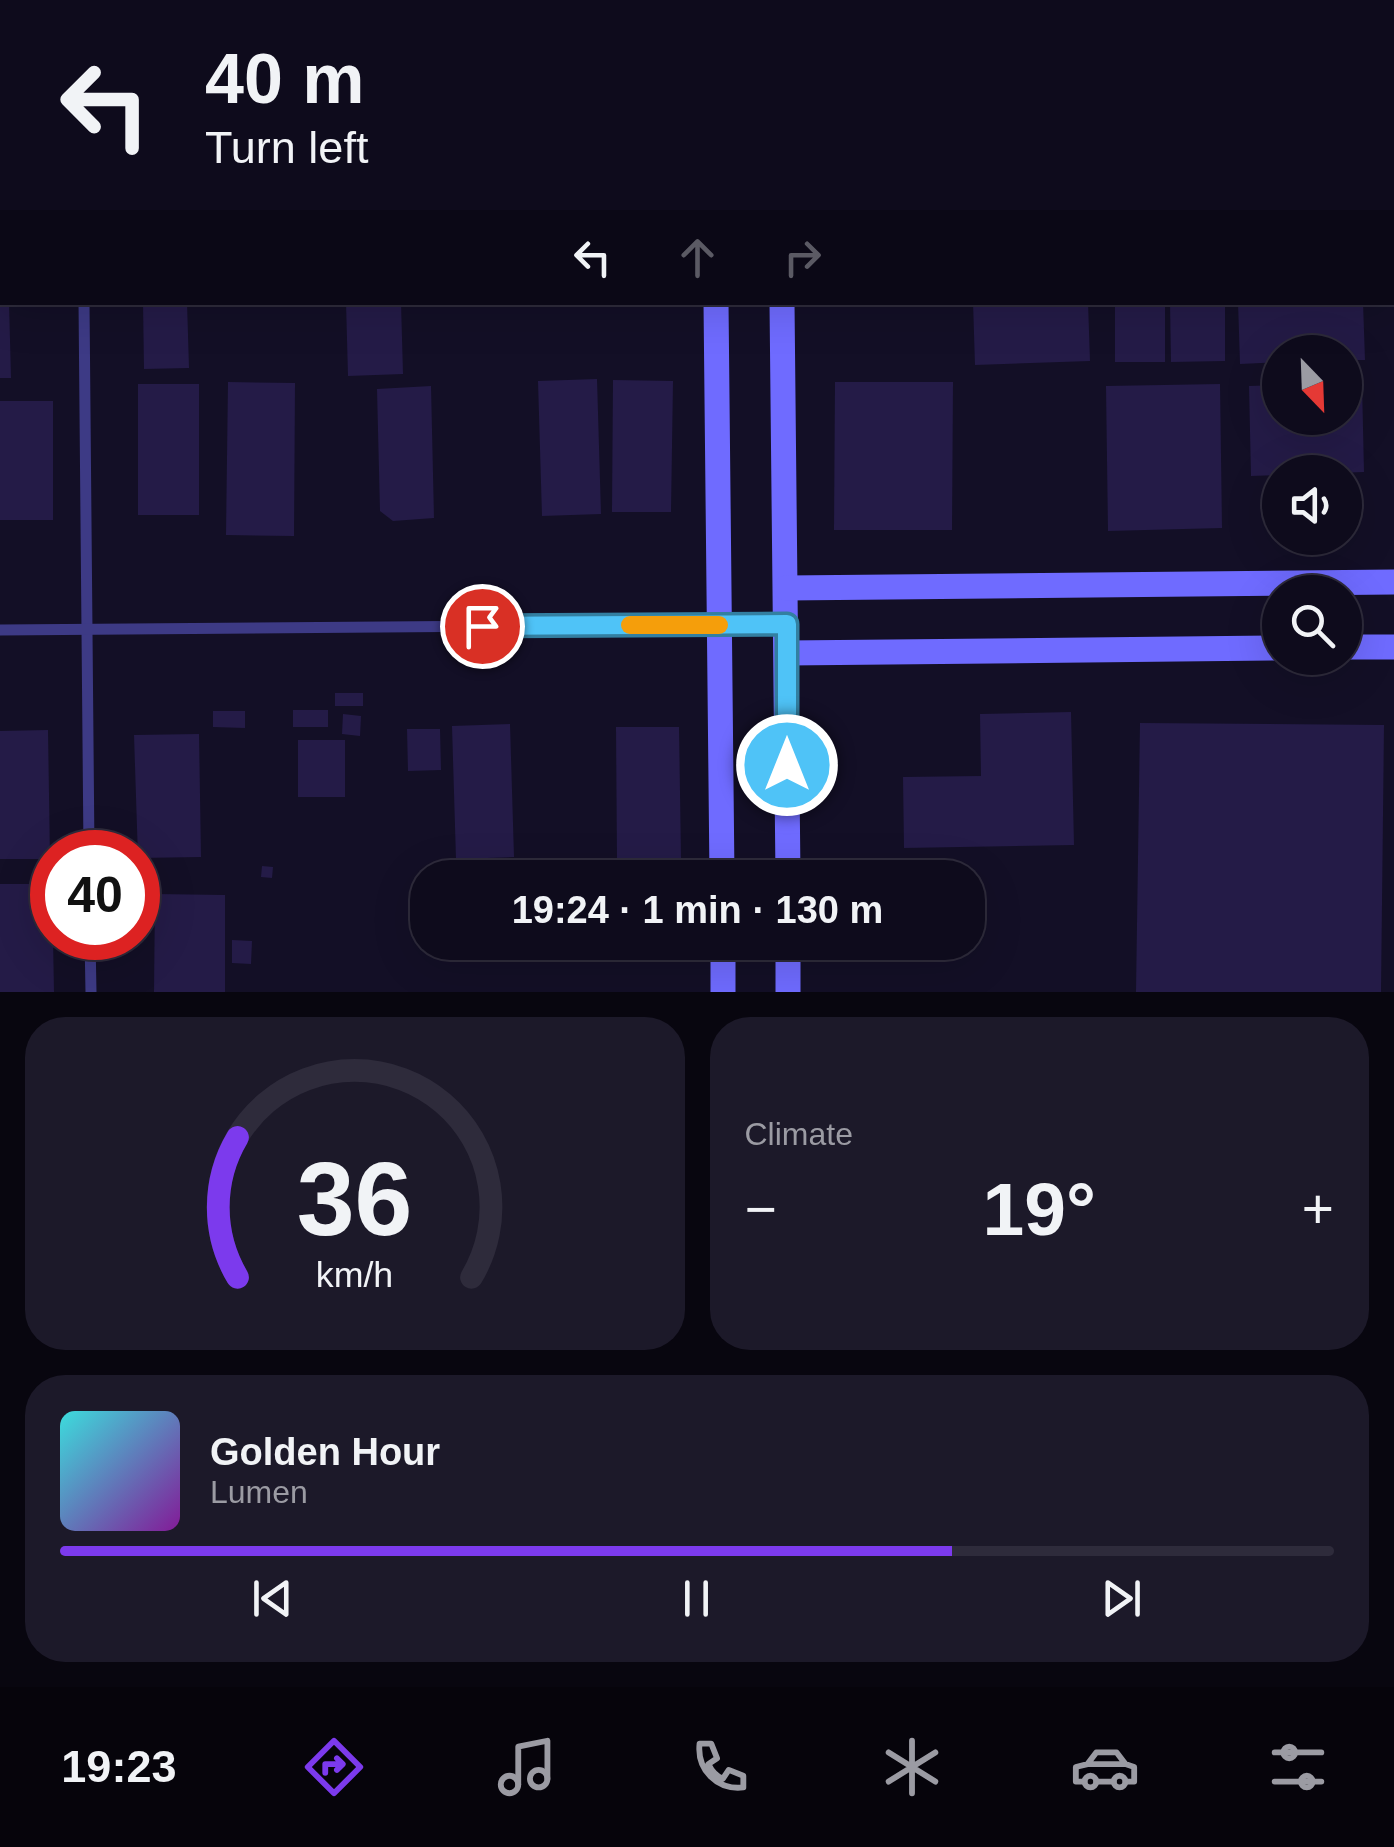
<!DOCTYPE html>
<meta charset="utf-8">
<style>
:root{--surface:#0e0b1c;--page:#1c1929;--text:#f1f3f6;--muted:#9b9ba3;--line:#2e2b3b;--accent:#7c3aed}
body{margin:0;font-family:Helvetica,sans-serif;background:var(--page);color:var(--text);height:100vh;display:flex;flex-direction:column;font-size:38px;white-space:nowrap}
*{box-sizing:border-box;margin:0}
p{font-size:32px;color:var(--muted)}
.icon{flex:none;width:55px;height:55px;fill:none;stroke:currentColor;stroke-width:2;stroke-linecap:round;stroke-linejoin:round}
.map{position:relative;height:992px;overflow:hidden}
.details{display:flex;flex-direction:column;gap:25px;padding:25px;background:#08060f;flex:1}
.details>*{flex:none}
.top-card{position:absolute;left:0px;top:0px;width:1395px;height:305px;box-shadow:0 10px 40px #0002,0 0 0 2px var(--line);background:#0e0b1c;color:var(--text);overflow:hidden}
.needle{width:65px;rotate:157deg}
.fabs{position:absolute;left:1262px;top:335px;display:grid;gap:20px}
.fabs a{display:grid;place-items:center;width:100px;height:100px;border-radius:50%;background:var(--surface);box-shadow:0 10px 40px #0002,0 0 0 2px var(--line);font-size:50px}
.speed{position:absolute;left:30px;top:830px;display:flex;gap:20px;font-size:50px;font-weight:700;text-align:center}
.speed>*{display:grid;place-content:center;width:130px;height:130px;border-radius:50%;background:var(--surface);box-shadow:0 10px 40px #0002,0 0 0 2px var(--line);line-height:1}
.speed .limit{border:15px solid #d22;background:#fff;color:#111}
.pin{position:absolute;display:grid;place-items:center;width:85px;height:85px;color:#fff;margin:-42px;border:5px solid #fff;border-radius:50%;box-shadow:0 2px 10px #0007}
.me{position:absolute;width:110px;margin:-55px;rotate:0deg;stroke-linejoin:round;filter:drop-shadow(0 0 8px #0008)}
.turn{display:flex;align-items:center;gap:35px;height:210px;padding:0 40px;font-size:45px}
.turn .icon{width:130px;height:130px;stroke-width:2.5}
.turn b{display:block;font-size:70px;line-height:85px}
.lanes{display:flex;align-items:center;height:95px;padding:0 40px;background:#0003;justify-content:center;gap:50px;direction:ltr}
.lanes .off{opacity:.35}
.big{font-size:75px;font-weight:800;line-height:1.1}
.details .card{flex:1;display:flex;flex-direction:column;justify-content:center;gap:15px;min-width:0;padding:0 35px;border-radius:40px;background:var(--page)}
.details .dial{align-items:center;gap:0}
.dial svg{height:260px;overflow:visible;fill:none;stroke:var(--line);stroke-width:7;stroke-linecap:round;text-anchor:middle}
.dial text{fill:var(--text);stroke:none}
.song{display:flex;align-items:center;gap:30px}
.cover{width:120px;height:120px;border-radius:15px;background:linear-gradient(135deg,hsl(180 70% 55%),hsl(290 70% 35%))}
.played{height:10px;border-radius:5px;background:linear-gradient(90deg,var(--accent) 70%,var(--line) 70%)}
.keys{display:flex;justify-content:space-around;direction:ltr}
.heat{display:flex;justify-content:space-between;align-items:center;font-size:55px;direction:ltr}
.details .tiles{flex:1;display:grid;gap:25px;grid-template-columns:1fr 1fr}
.card:last-child{grid-column:span 2}
.trip{position:absolute;left:410px;top:860px;width:575px;height:100px;border-radius:40px;background:var(--surface);box-shadow:0 10px 40px #0002,0 0 0 2px var(--line);font-weight:800;line-height:100px;text-align:center}
.menu{display:flex;height:160px;justify-content:space-around;align-items:center;background:#06040b;color:var(--muted)}
.menu .icon{width:70px;height:70px}
.menu .selected{color:var(--accent)}
.menu b{font-size:45px;color:var(--text)}
.map>svg:first-child{display:block}
.building{fill:#241b47}
.lines{fill:none;stroke-linecap:round;stroke-linejoin:round}
.lane{stroke:#3d3a85;stroke-width:11}
.secondary{stroke:#6f6bff;stroke-width:25}
.route-casing{stroke:#337fa1;stroke-width:25}
.route{stroke:#4fc3f7;stroke-width:18}
.slow{stroke:#f59e0b;stroke-width:18}
</style>
<div class="map">
<svg width="1394" height="992" viewBox="0 0 1394 992">
<rect width="100%" height="100%" fill="#130f26"/>
<g class="building">
<polygon points="0,302 9,302 11,378 0,378"/>
<polygon points="143,302 187,302 189,368 144,369"/>
<polygon points="346,302 401,302 403,374 348,376"/>
<polygon points="973,302 1088,302 1090,361 975,365"/>
<rect x="1115" y="302" width="50" height="60"/>
<polygon points="1170,302 1225,302 1225,361 1171,362"/>
<polygon points="1238,302 1363,302 1365,360 1345,360 1345,352 1280,352 1280,362 1240,364"/>
<polygon points="597,379 601,514 542,516 538,381"/>
<polygon points="613,380 673,381 671,512 612,512"/>
<polygon points="228,382 295,383 294,536 226,535"/>
<polygon points="835,382 953,382 952,530 834,530"/>
<polygon points="1345,383 1362,383 1364,472 1251,476 1249,386 1280,385 1280,418 1345,418"/>
<rect x="138" y="384" width="61" height="131"/>
<polygon points="1220,384 1222,528 1108,531 1106,386"/>
<polygon points="431,386 434,518 393,521 380,511 377,389"/>
<rect x="0" y="401" width="53" height="119"/>
<rect x="335" y="693" width="28" height="13"/>
<rect x="293" y="710" width="35" height="17"/>
<polygon points="213,711 245,711 245,728 213,727"/>
<polygon points="1071,712 1074,845 904,848 903,777 981,776 980,714"/>
<polygon points="343,714 361,716 360,736 342,734"/>
<polygon points="1140,723 1384,725 1381,992 1136,992"/>
<polygon points="510,724 514,857 456,859 452,726"/>
<polygon points="616,727 679,727 681,858 617,859"/>
<polygon points="407,729 440,729 441,770 408,771"/>
<polygon points="48,730 50,859 0,859 0,731"/>
<polygon points="199,734 201,857 138,858 134,735"/>
<rect x="298" y="740" width="47" height="57"/>
<polygon points="262,866 273,867 272,878 261,877"/>
<polygon points="0,884 52,884 54,992 0,992"/>
<polygon points="155,894 225,895 225,992 154,992"/>
<polygon points="232,940 252,941 251,964 232,963"/>
</g>
<g class="lines">
<g class="lane">
<polyline points="80,0 80,2"/>
<polyline points="1392,164 1394,164"/>
<polyline points="0,177 2,177"/>
<polyline points="84,302 89,852"/>
<polyline points="0,630 786,624"/>
<polyline points="90,938 91,992"/>
</g>
<g class="secondary">
<polyline points="713,0 713,2"/>
<polyline points="779,0 779,2"/>
<polyline points="716,302 722,878"/>
<polyline points="782,302 788,878"/>
<polyline points="786,588 1394,582"/>
<polyline points="1345,647 1394,647"/>
<polyline points="787,653 1280,648"/>
<polyline points="723,942 723,992"/>
<polyline points="788,942 788,992"/>
</g>
</g>
<g class="lines">
<g class="route-casing">
<polyline id="route" points="482,626 787,624 787,765"/>
</g>
<use href="#route" class="route"/>
<polyline class="slow" points="630,625 719,625"/>
</g>
</svg>
<div class="fabs">
<a><svg class="needle" viewBox="-14 -14 28 28"><path d="M0-13l5 13h-10z" fill="#e53935"/><path d="M0 13l5-13h-10z" fill="#9b9ba3"/></svg></a>
<a><svg class="icon" aria-label="sound" viewBox="0 0 24 24"><path d="M4 9h4l5-4v14l-5-4H4zM17 9q2 3 0 6"/></svg></a>
<a><svg class="icon" aria-label="search" viewBox="0 0 24 24"><circle cx="10" cy="10" r="6"/><path d="M15 15l6 6"/></svg></a>
</div>
<div class="speed"><div class="limit">40</div></div>
<div class="pin" style="left:482px;top:626px;background:#d93025"><svg class="icon" aria-label="arrive" viewBox="0 0 24 24"><path d="M6 21V4h12l-3 4 3 4H6"/></svg></div>
<svg class="me" style="left:787px;top:765px" viewBox="-20 -20 40 40"><circle r="17" fill="#4fc3f7" stroke="#fff" stroke-width="3"/><path d="M0-11L8 9 0 5-8 9z" fill="#fff"/></svg>
<div class="trip">19:24 · 1 min · 130 m</div>
<div class="top-card">
<div class="turn"><svg class="icon" aria-label="left" viewBox="0 0 24 24"><path d="M17 20v-9H6M10 6l-5 5 5 5"/></svg><div><b>40 m</b>Turn left</div></div>
<div class="lanes"><svg class="icon" aria-label="left" viewBox="0 0 24 24"><path d="M17 20v-9H6M10 6l-5 5 5 5"/></svg><svg class="icon off" aria-label="ahead" viewBox="0 0 24 24"><path d="M12 20V5M6 11l6-6 6 6"/></svg><svg class="icon off" aria-label="right" viewBox="0 0 24 24"><path d="M7 20v-9h11M14 6l5 5-5 5"/></svg></div>
</div>
</div>
<section class="details">
<div class="tiles">
<div class="card dial"><svg viewBox="0 0 100 80">
<path d="M14 69A42 42 0 1 1 86 69"/>
<path d="M14 69A42 42 0 0 1 14 26" stroke="#7c3aed"/>
<text x="50" y="56" font-size="32" font-weight="700">36</text>
<text x="50" y="72" font-size="11">km/h</text>
</svg></div>
<div class="card"><p>Climate</p>
<div class="heat"><a>−</a><b class="big">19°</b><a>+</a></div>
</div>
<div class="card">
<div class="song"><i class="cover"></i><div><b>Golden Hour</b><p>Lumen</p></div></div>
<div class="played"></div>
<div class="keys"><svg class="icon" aria-label="previous" viewBox="0 0 24 24"><path d="M18 5L8 12l10 7zM5 5v14"/></svg><svg class="icon" aria-label="pause" viewBox="0 0 24 24"><path d="M8 5v14M16 5v14"/></svg><svg class="icon" aria-label="next" viewBox="0 0 24 24"><path d="M6 5l10 7-10 7zM19 5v14"/></svg></div>
</div>
</div>
</section>
<nav class="menu">
<b>19:23</b>
<svg class="icon selected" aria-label="directions" viewBox="0 0 24 24"><path d="M12 3l9 9-9 9-9-9zM9 14v-3h6M13 9l2 2-2 2"/></svg>
<svg class="icon" aria-label="music" viewBox="0 0 24 24"><path d="M9 18V5l10-2v13"/><circle cx="6" cy="18" r="3"/><circle cx="16" cy="16" r="3"/></svg>
<svg class="icon" aria-label="phone" viewBox="0 0 24 24"><path d="M5 4h4l2 5-3 2q2 4 5 5l2-3 5 2v4C11 20 4 13 5 4z"/></svg>
<svg class="icon" aria-label="climate" viewBox="0 0 24 24"><path d="M12 3v18M4 7l16 10M4 17L20 7"/></svg>
<svg class="icon" aria-label="car" viewBox="0 0 24 24"><path d="M5 17H2v-5l4-1 3-4h7l3 4 3 1v5h-3M9 17h6M6 11h13"/><circle cx="7" cy="17" r="2"/><circle cx="17" cy="17" r="2"/></svg>
<svg class="icon" aria-label="filters" viewBox="0 0 24 24"><path d="M4 7h16M4 17h16"/><circle cx="9" cy="7" r="2"/><circle cx="15" cy="17" r="2"/></svg>
</nav>
